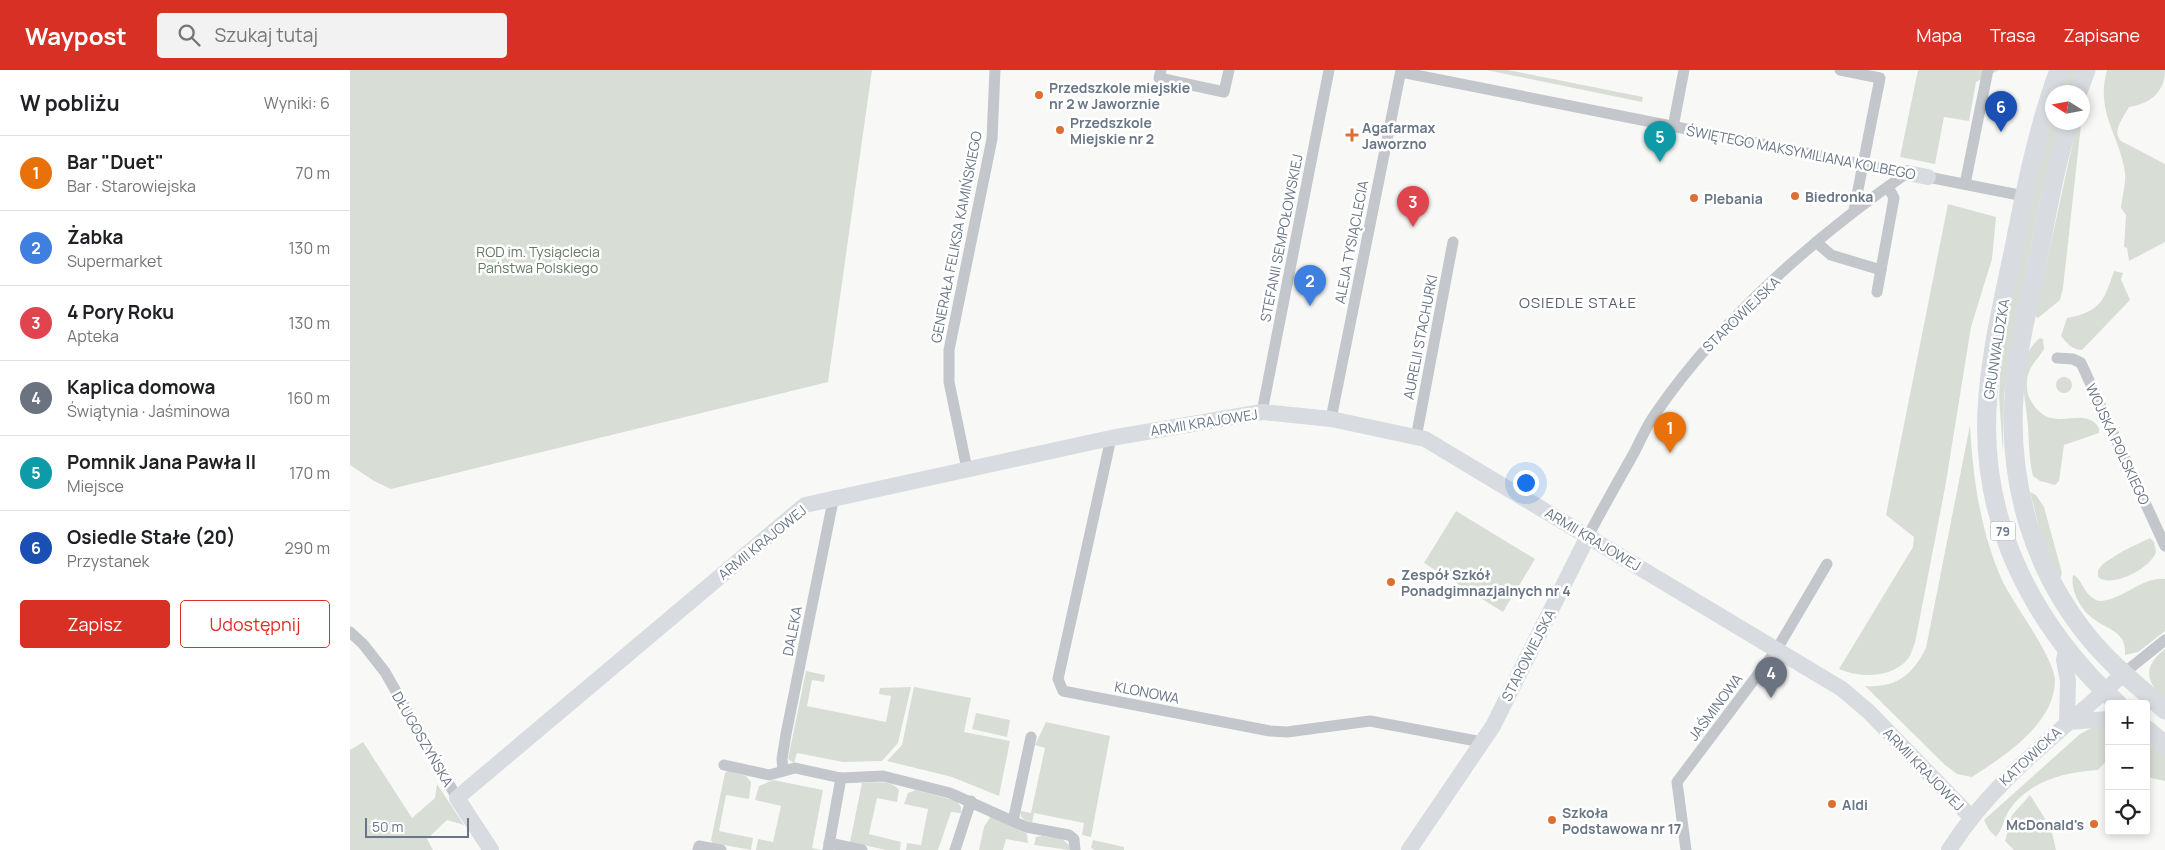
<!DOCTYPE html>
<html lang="pl">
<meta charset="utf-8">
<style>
:root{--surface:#fff;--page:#f2f2f2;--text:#202124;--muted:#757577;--line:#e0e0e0;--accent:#d93025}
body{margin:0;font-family:Manrope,sans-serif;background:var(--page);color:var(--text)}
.controls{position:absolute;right:15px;bottom:15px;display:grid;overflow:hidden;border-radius:5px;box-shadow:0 2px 8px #0003}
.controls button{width:45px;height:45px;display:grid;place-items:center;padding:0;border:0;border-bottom:1px solid var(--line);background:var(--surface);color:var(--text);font:25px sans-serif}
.compass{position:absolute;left:1695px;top:15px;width:45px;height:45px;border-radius:50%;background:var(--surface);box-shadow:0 2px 8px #0003;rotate:281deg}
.scale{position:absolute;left:15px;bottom:12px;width:104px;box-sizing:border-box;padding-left:5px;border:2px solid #697686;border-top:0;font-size:14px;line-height:18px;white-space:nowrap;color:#697686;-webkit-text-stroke:4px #fff;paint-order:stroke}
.you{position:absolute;left:1175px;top:412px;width:18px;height:18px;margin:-12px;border:4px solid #fff;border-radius:50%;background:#1a73e8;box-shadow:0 0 0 8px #1a73e833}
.badge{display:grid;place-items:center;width:32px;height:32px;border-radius:50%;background:var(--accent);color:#fff;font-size:16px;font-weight:700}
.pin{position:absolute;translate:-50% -41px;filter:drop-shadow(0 1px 2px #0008)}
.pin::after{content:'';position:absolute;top:26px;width:18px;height:15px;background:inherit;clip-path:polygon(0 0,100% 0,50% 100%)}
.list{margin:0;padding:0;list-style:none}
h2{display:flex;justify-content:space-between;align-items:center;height:65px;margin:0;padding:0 20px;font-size:21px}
h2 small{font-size:16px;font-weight:400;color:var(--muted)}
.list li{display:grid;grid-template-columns:32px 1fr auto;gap:15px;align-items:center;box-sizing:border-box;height:75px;padding:0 20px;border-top:1px solid var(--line)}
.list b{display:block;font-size:19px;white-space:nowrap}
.list p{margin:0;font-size:16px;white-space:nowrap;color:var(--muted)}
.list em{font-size:16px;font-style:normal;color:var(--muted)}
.actions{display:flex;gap:10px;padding:15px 20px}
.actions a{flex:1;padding:11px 0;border:1px solid var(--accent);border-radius:5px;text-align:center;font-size:18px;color:var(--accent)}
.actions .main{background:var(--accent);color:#fff}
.icon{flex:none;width:28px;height:28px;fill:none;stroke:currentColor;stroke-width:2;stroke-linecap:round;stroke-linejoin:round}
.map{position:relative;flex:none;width:1815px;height:780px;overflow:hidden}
header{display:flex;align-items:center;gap:30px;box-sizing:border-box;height:70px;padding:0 25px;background:var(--accent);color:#fff}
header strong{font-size:24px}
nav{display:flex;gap:28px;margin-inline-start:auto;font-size:18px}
.search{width:350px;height:45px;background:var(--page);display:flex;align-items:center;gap:12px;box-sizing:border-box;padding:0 18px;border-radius:5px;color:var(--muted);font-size:19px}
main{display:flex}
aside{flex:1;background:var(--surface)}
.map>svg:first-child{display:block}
</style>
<header>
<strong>Waypost</strong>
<div class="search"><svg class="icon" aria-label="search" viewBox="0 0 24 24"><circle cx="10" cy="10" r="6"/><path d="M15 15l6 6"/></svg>Szukaj tutaj</div>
<nav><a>Mapa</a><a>Trasa</a><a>Zapisane</a></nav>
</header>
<main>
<aside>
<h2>W pobliżu<small>Wyniki: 6</small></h2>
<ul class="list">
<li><span class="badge" style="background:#e8710a">1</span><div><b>Bar &quot;Duet&quot;</b><p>Bar · Starowiejska</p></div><em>70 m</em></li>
<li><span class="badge" style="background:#3f7fe0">2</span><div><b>Żabka</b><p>Supermarket</p></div><em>130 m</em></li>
<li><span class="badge" style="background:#e0444e">3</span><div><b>4 Pory Roku</b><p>Apteka</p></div><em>130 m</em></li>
<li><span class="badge" style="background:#6b7280">4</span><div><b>Kaplica domowa</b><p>Świątynia · Jaśminowa</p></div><em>160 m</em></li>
<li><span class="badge" style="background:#0f9aa8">5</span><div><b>Pomnik Jana Pawła II</b><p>Miejsce</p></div><em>170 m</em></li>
<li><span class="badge" style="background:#1a4fb4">6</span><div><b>Osiedle Stałe (20)</b><p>Przystanek</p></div><em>290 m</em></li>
</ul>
<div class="actions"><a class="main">Zapisz</a><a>Udostępnij</a></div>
</aside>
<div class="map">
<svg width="1815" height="780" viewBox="0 0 1815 780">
<rect width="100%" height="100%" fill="#f8f9f6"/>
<g fill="#d8ded6">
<path d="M0,0H522L478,312L41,419L24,411L0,395Z"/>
<path d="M1136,0H1158L1293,27L1292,32Z"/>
<path d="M1568,0H1649L1626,12L1619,51L1594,47L1585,94L1550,87Z"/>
<path d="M1718,0H1727L1719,22H1710Z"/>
<path d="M1757,0H1815C1815,22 1800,34 1779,37C1774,47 1761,61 1771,71L1815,94V172L1779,191L1777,178L1774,177L1776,145L1771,138C1772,127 1776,114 1775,103C1770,65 1745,43 1757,0Z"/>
<path d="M1702,44V52L1709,53L1690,130L1659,288L1654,326L1653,383L1649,327L1651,287L1681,129Z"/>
<path d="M1727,53L1731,55L1713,218L1710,230L1688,248L1685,246Z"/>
<path d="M1598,134L1646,147L1642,189L1621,257L1595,418L1565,573C1562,579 1561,587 1556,591C1540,608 1509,608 1489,599L1563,477L1564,467L1536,445Z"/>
<path d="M1764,201L1773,203L1771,209L1780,230L1732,280C1722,280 1717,273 1711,266L1717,248C1750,242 1754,231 1764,201Z"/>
<path d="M1690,268L1693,269L1694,279C1690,287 1682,293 1679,302C1676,309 1676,322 1680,329C1701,369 1732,332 1749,358V363L1714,375L1709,411L1705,415L1690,411L1683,406C1679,390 1679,373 1678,356C1676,327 1663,290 1690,268Z"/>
<circle cx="1714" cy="315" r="8"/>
<path d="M1620,355C1623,408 1630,460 1652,510C1664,535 1704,587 1705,610C1705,654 1654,686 1622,707L1607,704L1595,695L1515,616C1547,618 1562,605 1576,578Z"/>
<path d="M1680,422L1686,425L1694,437L1712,503L1710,509L1695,480Z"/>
<path d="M1106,441L1185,489L1153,542L1074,493Z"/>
<path d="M1800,468L1804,472L1806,482C1801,498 1762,519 1748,507V500L1754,493L1773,481Z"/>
<path d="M1723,505C1732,507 1733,526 1749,531C1772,531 1792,506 1815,509V561L1788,582L1775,585C1777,560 1756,560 1741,547C1730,538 1720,519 1723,505Z"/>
<path d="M1815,579V627L1814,629C1795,611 1793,596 1815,579Z"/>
<path d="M456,601L475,605L474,612L462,610L457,636L536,652L541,626L529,624L530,618L561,617L548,673L532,691L493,692L447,683L444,693L438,689Z"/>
<path d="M564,617L621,628L614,662L660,671L649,726L602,707L537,691L552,675Z"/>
<path d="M626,643L660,650L657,667L622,659Z"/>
<path d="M696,652L760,666L741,767L732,765L734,753L684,743L682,753C676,751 669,749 671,741L681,743L695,678L685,675Z"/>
<path d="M1759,654V688L1748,700C1715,702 1680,711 1660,739C1654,747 1653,759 1646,767L1639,760L1634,750L1730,664L1745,656Z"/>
<path d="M1796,669L1815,684V711L1796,707Z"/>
<path d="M13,672L62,748L85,728L87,714L114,755L97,750L77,769L83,780H0V680Z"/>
<path d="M378,701L396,706L401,712L399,729L376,725L369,761L403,768L401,780L363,773L361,770L375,703Z"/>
<path d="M423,710L473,720L462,778L471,780H406L408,769L423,772L431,736L405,730L409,716Z"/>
<path d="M512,713C524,713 541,709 549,720L547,732L527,728L519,764L551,772L550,780H536L500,772Z"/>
<path d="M566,720L607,731L611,737V743L601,742L588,780H556L557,773L571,775L578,739L554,734L558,723Z"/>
<path d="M1680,725L1701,758L1706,780H1664L1655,771L1662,745Z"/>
<path d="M641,746L677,764L678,773L656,769L653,780H629L634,757Z"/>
<path d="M692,766L712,769L719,775V780L684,775L686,767Z"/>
<path d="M743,770L774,777V780H745L741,778Z"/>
</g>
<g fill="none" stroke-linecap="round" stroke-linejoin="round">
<g stroke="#c3c6ca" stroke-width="11">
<path d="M811,0L809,8L874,22L879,0"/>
<path d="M1490,0L1530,8L1504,140"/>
<path d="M1051,2L1557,103"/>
<path d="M1323,57L1334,0"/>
<path d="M1578,107L1674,126"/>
<path d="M1615,114L1638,0"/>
<path d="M1466,172L1481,185L1531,200"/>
<path d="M1527,222L1544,128L1538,117"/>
<path d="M1707,288L1723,289L1731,293L1815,476"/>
<path d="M912,342L979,0"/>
<path d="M981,349L1051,0"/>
<path d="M761,368L708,609L713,621L920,661L937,662L1020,651L1132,672"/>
<path d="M1066,368L1103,172"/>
<path d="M617,399L599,312V280L642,69L645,0"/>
<path d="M1238,466C1253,438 1268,411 1284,383C1291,369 1298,353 1308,340C1371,249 1466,166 1557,103"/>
<path d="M0,562L13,574L35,602L107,728"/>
<path d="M1774,603L1815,570"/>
<path d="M374,695L419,705L445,698L491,708L478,780"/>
<path d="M433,701L432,689L436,664L484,426"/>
<path d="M491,708L533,706L600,723L676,757L719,765L724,769L725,780"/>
<path d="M663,751L681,667"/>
<path d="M479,773L512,780"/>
<path d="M348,780L349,776L371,780"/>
<path d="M605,780L621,731"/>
<path d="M1336,780L1327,712L1427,579L1477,494"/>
</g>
<g stroke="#d8dbdf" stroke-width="16">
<path d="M1557,103L1578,107"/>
<path d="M1716,580L1714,590L1718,611L1717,652"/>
<path d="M1717,652L1759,649"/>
<path d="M141,780L107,728L455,435L761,368L912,342L981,349L1075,369L1492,619L1519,642L1621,747"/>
<path d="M1059,780L1143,656L1238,466"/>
<path d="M1599,780C1644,708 1713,661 1774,603"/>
</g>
<g stroke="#d8dbdf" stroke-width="19">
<path d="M1709,0C1687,59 1675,122 1663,183C1653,230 1642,277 1638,325C1627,446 1680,553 1768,634"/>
<path d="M1728,22L1736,0"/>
<path d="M1719,52C1703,103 1695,156 1684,208C1676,247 1666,287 1664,327C1658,415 1684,502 1741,570C1762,596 1790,617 1815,640"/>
<path d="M1796,659L1815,675"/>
</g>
</g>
<g fill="#dd6f32" stroke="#fff" stroke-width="2">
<circle cx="689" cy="25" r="5"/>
<circle cx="710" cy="60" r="5"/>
<path d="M999.5 57.5h5v5h5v5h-5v5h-5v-5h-5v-5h5z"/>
<circle cx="1445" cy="126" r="5"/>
<circle cx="1344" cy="128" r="5"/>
<circle cx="1041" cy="512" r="5"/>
<circle cx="1482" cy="734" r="5"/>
<circle cx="1202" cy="750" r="5"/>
<circle cx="1744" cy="754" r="5"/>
</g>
<g text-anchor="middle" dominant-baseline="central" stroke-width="5" stroke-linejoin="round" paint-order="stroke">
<rect fill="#fff" stroke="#969faa" stroke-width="1" x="1640.5" y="451.5" width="25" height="19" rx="4"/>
<g font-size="12" font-weight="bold" fill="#697686">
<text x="1653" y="461">79</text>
</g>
<g font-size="14" font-weight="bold" fill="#697686" stroke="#fff" text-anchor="start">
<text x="699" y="17">Przedszkole miejskie<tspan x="699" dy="16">nr 2 w Jaworznie</tspan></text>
<text x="720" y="52">Przedszkole<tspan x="720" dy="16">Miejskie nr 2</tspan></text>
<text x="1012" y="57">Agafarmax<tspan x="1012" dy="16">Jaworzno</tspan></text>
<text x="1455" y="126">Biedronka</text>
<text x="1354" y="128">Plebania</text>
<text x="1051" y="504">Zespół Szkół<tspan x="1051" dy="16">Ponadgimnazjalnych nr 4</tspan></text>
<text x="1492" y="734">Aldi</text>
<text x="1212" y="742">Szkoła<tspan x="1212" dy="16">Podstawowa nr 17</tspan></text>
<text x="1734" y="754" text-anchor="end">McDonald's</text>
</g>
<g font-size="14" fill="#697686" stroke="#fff">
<text transform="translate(1451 82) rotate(11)">ŚWIĘTEGO MAKSYMILIANA KOLBEGO</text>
<text transform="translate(606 167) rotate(-79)">GENERAŁA FELIKSA KAMIŃSKIEGO</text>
<text transform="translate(931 168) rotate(-79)">STEFANII SEMPOŁOWSKIEJ</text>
<text transform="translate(1001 172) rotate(-79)">ALEJA TYSIĄCLECIA</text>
<text transform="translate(1391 244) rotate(-44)">STAROWIEJSKA</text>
<text transform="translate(1070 267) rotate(-79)">AURELII STACHURKI</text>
<text transform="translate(1646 279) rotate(-81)">GRUNWALDZKA</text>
<text transform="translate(854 352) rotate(-9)">ARMII KRAJOWEJ</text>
<text transform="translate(1768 374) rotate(65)">WOJSKA POLSKIEGO</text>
<text transform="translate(1243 469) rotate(31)">ARMII KRAJOWEJ</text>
<text transform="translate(412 472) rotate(-39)">ARMII KRAJOWEJ</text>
<text transform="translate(442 561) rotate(-79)">DALEKA</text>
<text transform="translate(1178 585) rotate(-63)">STAROWIEJSKA</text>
<text transform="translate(797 622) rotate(11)">KLONOWA</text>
<text transform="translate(1365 637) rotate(-53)">JAŚMINOWA</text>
<text transform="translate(73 669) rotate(60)">DŁUGOSZYŃSKA</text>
<text transform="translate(1680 686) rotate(-43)">KATOWICKA</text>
<text transform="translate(1574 699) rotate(46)">ARMII KRAJOWEJ</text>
</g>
<g font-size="14" fill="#657964" stroke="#fff">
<text x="188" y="181">ROD im. Tysiąclecia<tspan x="188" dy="16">Państwa Polskiego</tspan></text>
</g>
<g font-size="15" letter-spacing="1" fill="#57606c" stroke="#fff">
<text x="1228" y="232">OSIEDLE STAŁE</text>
</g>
</g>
</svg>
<div class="controls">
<button>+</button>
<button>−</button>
<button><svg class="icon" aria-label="locate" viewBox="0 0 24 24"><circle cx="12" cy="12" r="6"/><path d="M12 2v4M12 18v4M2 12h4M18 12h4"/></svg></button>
</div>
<svg class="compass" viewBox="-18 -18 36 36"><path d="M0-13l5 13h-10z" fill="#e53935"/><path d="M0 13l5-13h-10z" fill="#757577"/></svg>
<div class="scale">50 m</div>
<div class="you"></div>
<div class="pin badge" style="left:1320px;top:383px;background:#e8710a">1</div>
<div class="pin badge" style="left:960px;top:236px;background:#3f7fe0">2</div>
<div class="pin badge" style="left:1063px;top:157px;background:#e0444e">3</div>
<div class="pin badge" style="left:1421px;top:628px;background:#6b7280">4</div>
<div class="pin badge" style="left:1310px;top:92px;background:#0f9aa8">5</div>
<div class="pin badge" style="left:1651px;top:62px;background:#1a4fb4">6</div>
</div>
</main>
